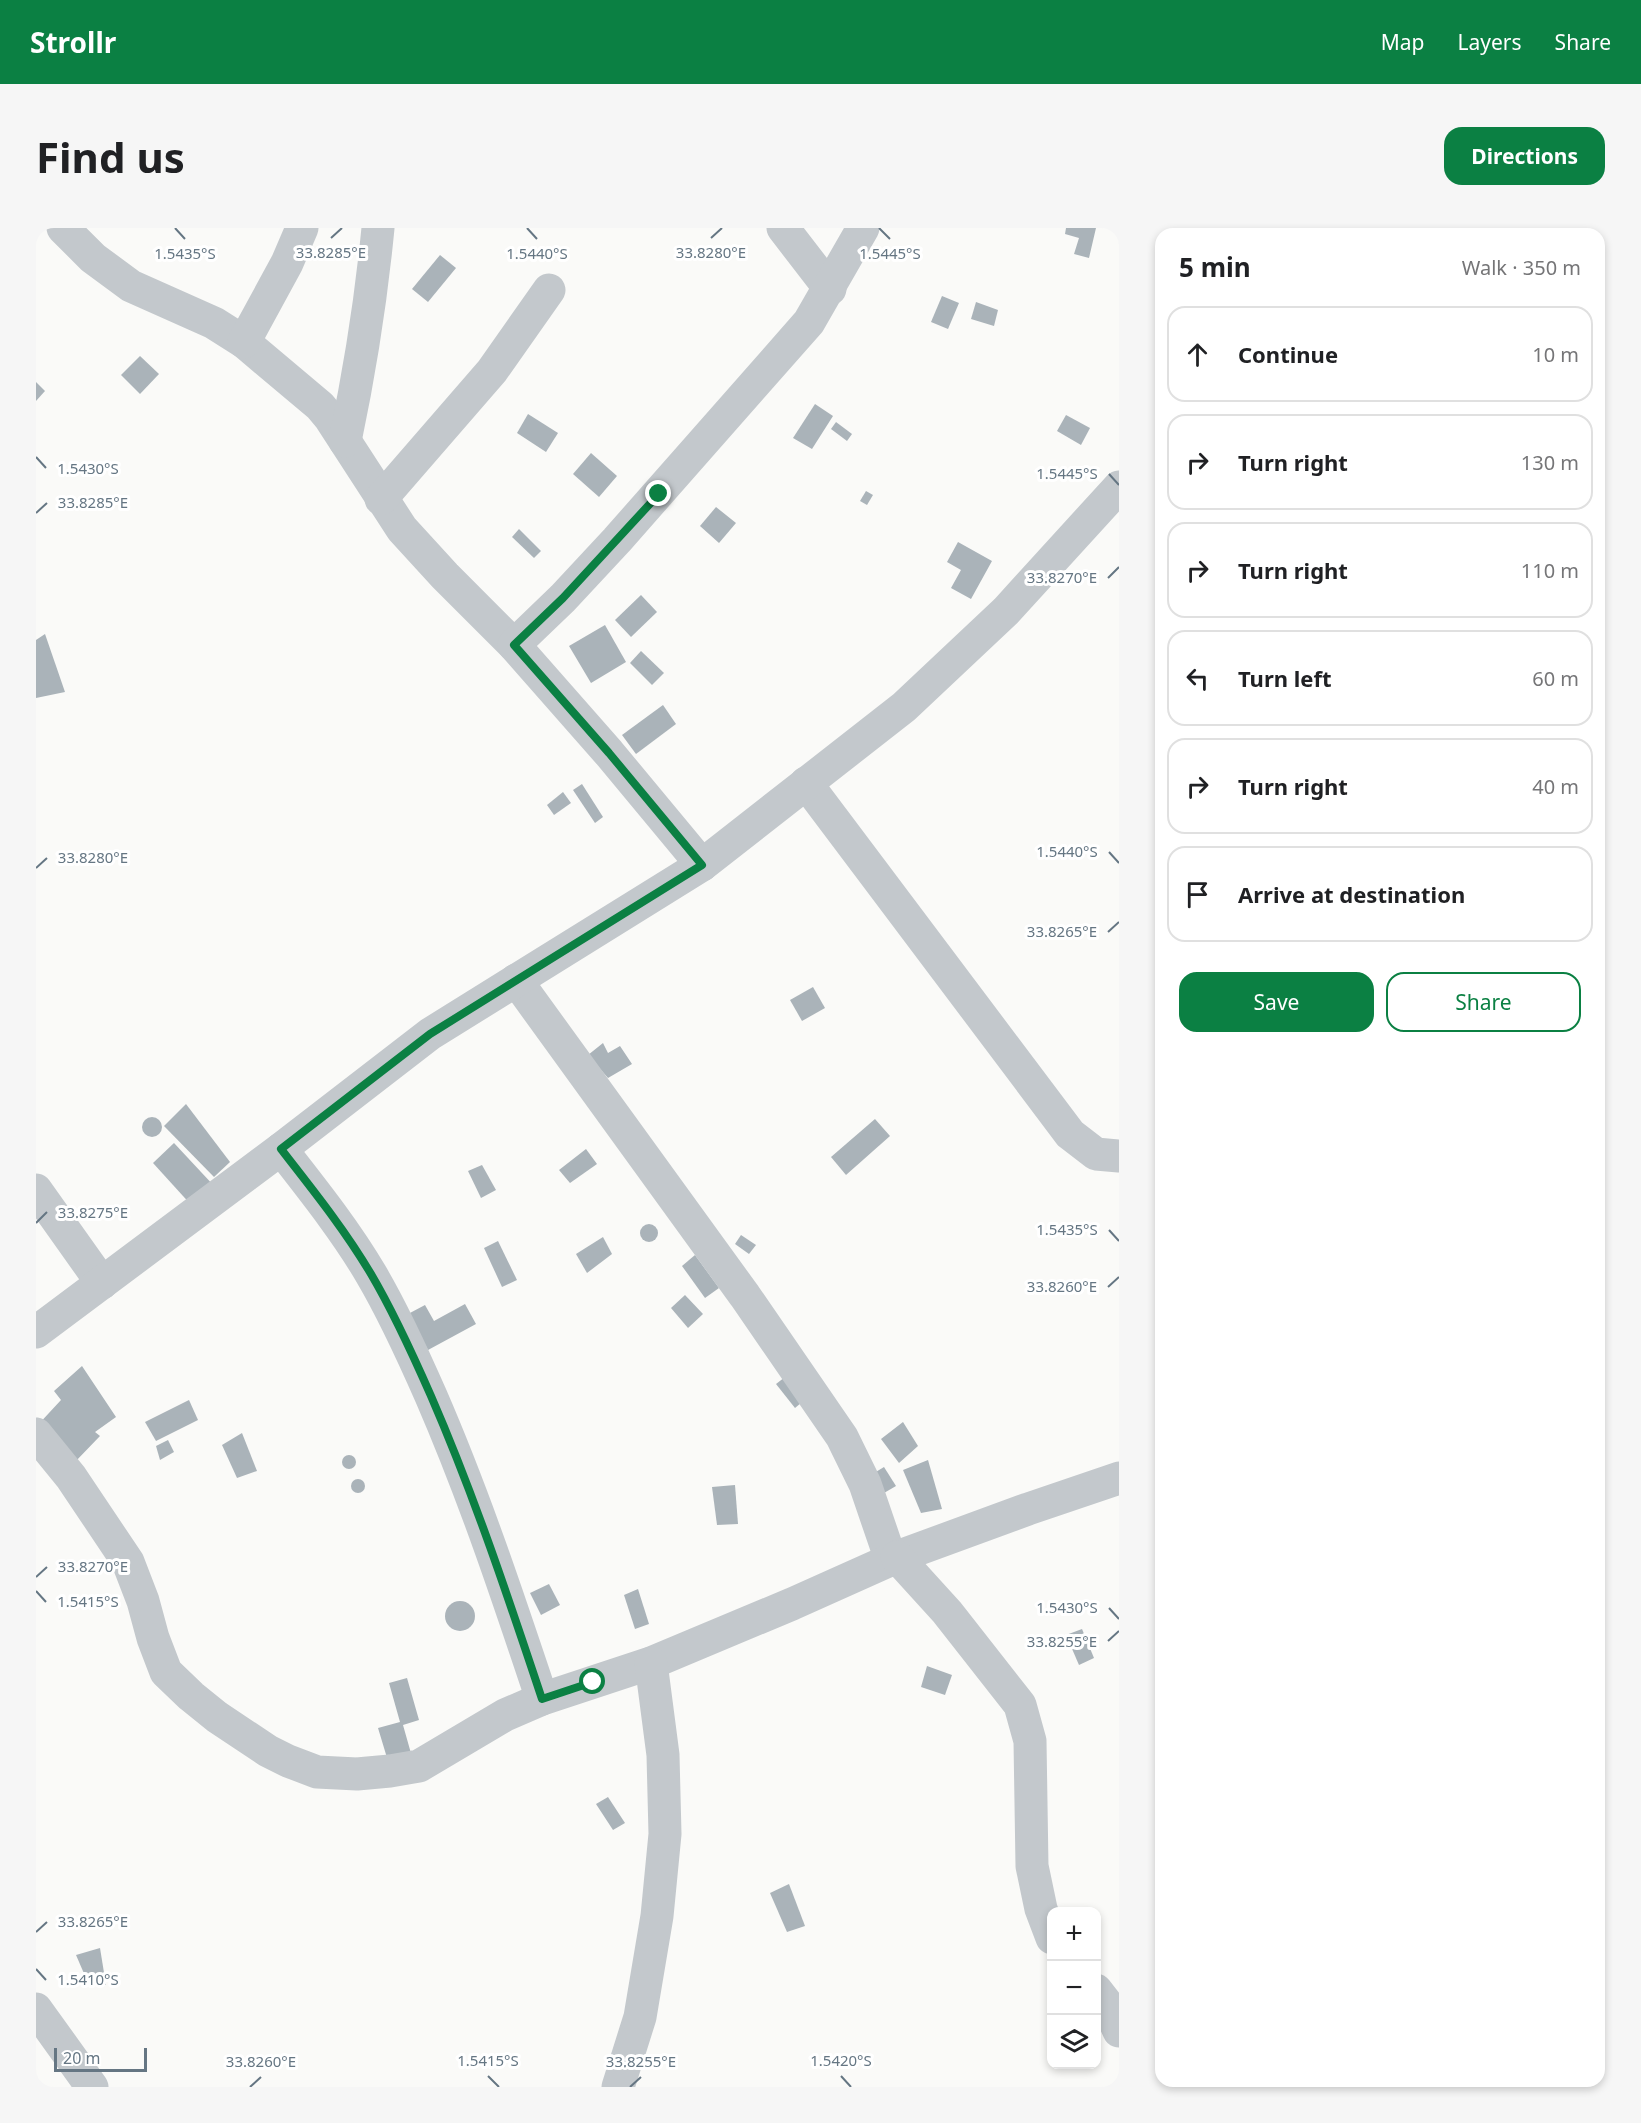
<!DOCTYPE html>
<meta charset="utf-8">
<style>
:root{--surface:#fff;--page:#f6f6f6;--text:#202124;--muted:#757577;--line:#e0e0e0;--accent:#0b8043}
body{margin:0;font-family:"Noto Sans",sans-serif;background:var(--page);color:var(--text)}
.controls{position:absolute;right:18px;bottom:18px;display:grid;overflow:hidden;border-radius:12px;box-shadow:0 3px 9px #0003}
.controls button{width:54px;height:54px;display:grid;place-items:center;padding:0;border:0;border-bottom:2px solid var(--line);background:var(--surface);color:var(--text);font:30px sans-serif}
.scale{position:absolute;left:18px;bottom:15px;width:93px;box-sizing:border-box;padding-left:6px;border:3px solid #657683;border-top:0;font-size:16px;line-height:21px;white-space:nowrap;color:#657683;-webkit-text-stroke:4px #fff;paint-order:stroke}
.stop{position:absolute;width:18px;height:18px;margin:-14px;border:4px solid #0b8043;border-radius:50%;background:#fff}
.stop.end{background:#0b8043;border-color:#fff;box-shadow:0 2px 6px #0008}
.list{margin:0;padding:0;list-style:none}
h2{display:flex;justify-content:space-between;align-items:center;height:78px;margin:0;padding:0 24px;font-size:26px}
h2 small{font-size:20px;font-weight:400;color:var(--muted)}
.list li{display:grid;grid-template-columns:39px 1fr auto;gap:18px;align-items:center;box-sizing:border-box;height:96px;margin:0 12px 12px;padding:0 12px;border:2px solid var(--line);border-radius:18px}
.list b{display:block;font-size:22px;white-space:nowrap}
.list em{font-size:20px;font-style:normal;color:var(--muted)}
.actions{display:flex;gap:12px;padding:18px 24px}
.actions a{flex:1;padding:14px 0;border:2px solid var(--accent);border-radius:18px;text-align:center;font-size:21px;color:var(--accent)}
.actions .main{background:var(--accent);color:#fff}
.icon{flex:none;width:33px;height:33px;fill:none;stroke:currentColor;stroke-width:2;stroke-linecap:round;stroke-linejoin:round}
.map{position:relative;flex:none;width:1083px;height:1859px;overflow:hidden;border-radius:18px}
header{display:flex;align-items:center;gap:36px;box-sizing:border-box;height:84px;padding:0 30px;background:var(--accent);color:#fff}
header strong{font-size:28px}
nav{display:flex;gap:33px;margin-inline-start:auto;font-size:21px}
.intro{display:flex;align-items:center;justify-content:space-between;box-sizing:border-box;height:144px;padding:0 36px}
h1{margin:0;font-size:42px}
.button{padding:15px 27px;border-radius:18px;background:var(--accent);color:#fff;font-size:21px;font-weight:700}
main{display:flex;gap:36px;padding:0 36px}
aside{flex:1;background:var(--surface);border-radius:18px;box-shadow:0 3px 9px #0003}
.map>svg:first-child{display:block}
</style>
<header>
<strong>Strollr</strong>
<nav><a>Map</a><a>Layers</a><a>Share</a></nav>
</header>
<div class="intro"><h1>Find us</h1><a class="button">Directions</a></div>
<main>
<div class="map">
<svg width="1083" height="1859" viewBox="0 0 1083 1859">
<rect width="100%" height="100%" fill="#fafaf8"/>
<g fill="#aab3b9">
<path d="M1030,0H1060L1053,30L1038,26L1043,10L1029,6Z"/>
<path d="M404,27L420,40L392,74L376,61Z"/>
<path d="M906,68L923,75L912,101L895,94Z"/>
<path d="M940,74L962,82L958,98L935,91Z"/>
<path d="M104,128L123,146L104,166L85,147Z"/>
<path d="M0,154L9,163L0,173Z"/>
<path d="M779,176L797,188L776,221L757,210Z"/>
<path d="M492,186L522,205L510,224L481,205Z"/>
<path d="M1030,187L1054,200L1045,217L1021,203Z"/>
<path d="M800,194L816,206L811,213L795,201Z"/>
<path d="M555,225L581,248L563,269L537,246Z"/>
<path d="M830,263L837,267L831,277L824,273Z"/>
<path d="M680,279L700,295L683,315L664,298Z"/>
<path d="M483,301L505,323L498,330L476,309Z"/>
<path d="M922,314L956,333L935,371L915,360L925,342L911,334Z"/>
<path d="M605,367L621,384L595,409L579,392Z"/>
<path d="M569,397L590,434L555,455L533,418Z"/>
<path d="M9,406L29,464L0,470V412Z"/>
<path d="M605,423L628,445L616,457L594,435Z"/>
<path d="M627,477L640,496L600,526L586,507Z"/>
<path d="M546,556L567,589L559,595L537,562Z"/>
<path d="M527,564L535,575L518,587L511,577Z"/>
<path d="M777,759L789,780L766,793L754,772Z"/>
<path d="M567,815L572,825L584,818L596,836L572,850L552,827Z"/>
<path d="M150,876L194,934L178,949L128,898Z"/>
<circle cx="116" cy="899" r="10"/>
<path d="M839,891L854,908L810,947L795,929Z"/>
<path d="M138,915L179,959L157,979L117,935Z"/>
<path d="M550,921L561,936L534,955L523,942Z"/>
<path d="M446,937L460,962L445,970L432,943Z"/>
<circle cx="613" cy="1005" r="9"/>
<path d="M705,1007L720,1017L713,1026L699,1016Z"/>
<path d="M567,1009L576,1026L551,1045L540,1026Z"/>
<path d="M462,1013L481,1052L466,1059L448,1020Z"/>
<path d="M659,1027L683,1060L669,1070L646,1038Z"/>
<path d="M649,1067L667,1086L652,1100L635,1080Z"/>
<path d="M429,1076L440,1096L392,1122L372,1086L389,1077L398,1093Z"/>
<path d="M46,1138L80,1189L59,1204L64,1208L38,1235L0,1199L25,1172L18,1163Z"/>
<path d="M753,1146L772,1169L759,1180L740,1156Z"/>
<path d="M153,1172L162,1192L120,1213L109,1194Z"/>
<path d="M867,1194L882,1218L863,1235L845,1211Z"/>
<path d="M206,1205L221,1243L201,1250L186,1217Z"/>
<path d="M132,1212L138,1224L124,1232L120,1218Z"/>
<circle cx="313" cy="1234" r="7"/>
<path d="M892,1232L906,1281L885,1285L867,1242Z"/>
<path d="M848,1239L860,1258L836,1272L825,1253Z"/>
<circle cx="322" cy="1258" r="7"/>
<path d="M699,1257L702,1296L681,1297L676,1259Z"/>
<path d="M513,1356L524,1377L505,1387L494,1365Z"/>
<path d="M602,1361L613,1396L599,1401L588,1367Z"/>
<circle cx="424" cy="1388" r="15"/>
<path d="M1046,1401L1058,1430L1043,1437L1030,1407Z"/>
<path d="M891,1438L916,1447L909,1467L885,1459Z"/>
<path d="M371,1450L383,1492L367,1497L378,1536L355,1543L342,1500L364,1494L353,1455Z"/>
<path d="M572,1569L589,1595L577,1602L560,1576Z"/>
<path d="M753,1656L769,1698L751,1704L734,1665Z"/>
<path d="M64,1720L70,1757H53L40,1727Z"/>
</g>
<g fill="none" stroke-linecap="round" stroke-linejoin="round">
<g stroke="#c3c8cc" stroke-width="33">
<path d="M27,0L57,30L95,58L178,95L208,114L284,178L294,190L366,301L409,348L478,417L573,525L666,637"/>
<path d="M747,0L794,61"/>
<path d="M208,114L251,35L266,0"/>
<path d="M309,213C324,142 335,72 342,0"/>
<path d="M345,271L456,143L513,62"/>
<path d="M478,417L527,370L581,312L773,94L827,0"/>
<path d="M770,555L1034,906L1060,926L1083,928"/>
<path d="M480,752L709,1068L806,1209L829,1256L855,1332"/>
<path d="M245,921C277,962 309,1002 335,1046C358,1085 377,1127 395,1168C438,1267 472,1369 506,1471"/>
<path d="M0,962L66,1055"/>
<path d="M0,1104L245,921L394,806L666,637L868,479L970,383L1083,259"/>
<path d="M0,1206L35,1249L92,1334L107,1373L117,1410L130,1444L155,1468L181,1489L232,1523L252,1533L281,1544L321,1546L354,1543L383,1538L469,1487L506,1471L615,1435L756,1376L861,1329L992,1281L1083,1250"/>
<path d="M861,1329L911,1384L984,1477L994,1513L996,1638L1005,1681L1016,1710"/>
<path d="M1060,1762L1070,1775L1083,1803"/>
<path d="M0,1781L56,1859"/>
<path d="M582,1859L604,1789L621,1688L629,1606L627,1527L615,1435"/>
</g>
</g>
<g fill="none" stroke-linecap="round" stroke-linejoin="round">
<path stroke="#0b8043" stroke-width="8" d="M557,1454L506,1471C472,1369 438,1267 395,1168C377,1127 358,1085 335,1046C309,1002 277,962 245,921L394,806L666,637L573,525L478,417L527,370L623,266"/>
</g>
<path fill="none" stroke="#657683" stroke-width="2" d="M139,0L149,11M491,0L501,11M843,0L854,11M295,10L306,0M675,10L686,0M0,229L10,240M1073,246L1083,257M0,285L11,275M1072,350L1083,339M1073,624L1083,635M0,640L11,630M1072,704L1083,694M0,995L11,984M1073,1002L1083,1013M1072,1059L1083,1049M0,1349L11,1339M0,1363L10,1374M1073,1380L1083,1391M1072,1413L1083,1403M0,1704L11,1694M0,1741L10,1752M452,1848L463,1859M805,1848L815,1859M214,1859L225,1849M594,1859L605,1849"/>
<g font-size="15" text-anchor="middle" fill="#657683" stroke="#fff" stroke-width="6" stroke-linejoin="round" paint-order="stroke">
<text x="295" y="30">33.8285°E</text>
<text x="675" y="30">33.8280°E</text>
<text x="149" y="31">1.5435°S</text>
<text x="854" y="31">1.5445°S</text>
<text x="501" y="31">1.5440°S</text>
<text x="52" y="246">1.5430°S</text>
<text x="1031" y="251">1.5445°S</text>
<text x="57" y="280">33.8285°E</text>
<text x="1026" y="355">33.8270°E</text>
<text x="1031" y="629">1.5440°S</text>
<text x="57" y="635">33.8280°E</text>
<text x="1026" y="709">33.8265°E</text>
<text x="57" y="990">33.8275°E</text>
<text x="1031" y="1007">1.5435°S</text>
<text x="1026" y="1064">33.8260°E</text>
<text x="57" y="1344">33.8270°E</text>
<text x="52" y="1379">1.5415°S</text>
<text x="1031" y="1385">1.5430°S</text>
<text x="1026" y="1419">33.8255°E</text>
<text x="57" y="1699">33.8265°E</text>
<text x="52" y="1757">1.5410°S</text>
<text x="452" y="1838">1.5415°S</text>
<text x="805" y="1838">1.5420°S</text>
<text x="225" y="1839">33.8260°E</text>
<text x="605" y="1839">33.8255°E</text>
</g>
</svg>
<div class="controls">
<button>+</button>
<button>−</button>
<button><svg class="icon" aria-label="layers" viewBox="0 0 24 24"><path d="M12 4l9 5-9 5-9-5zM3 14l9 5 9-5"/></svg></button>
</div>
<div class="scale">20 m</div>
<div class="stop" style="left:557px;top:1454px"></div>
<div class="stop end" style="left:623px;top:266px"></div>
</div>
<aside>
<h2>5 min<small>Walk · 350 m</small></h2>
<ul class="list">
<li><svg class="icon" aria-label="ahead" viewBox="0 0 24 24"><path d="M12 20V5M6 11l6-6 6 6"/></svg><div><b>Continue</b></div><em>10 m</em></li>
<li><svg class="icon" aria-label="right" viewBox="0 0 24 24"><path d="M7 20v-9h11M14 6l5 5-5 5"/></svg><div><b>Turn right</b></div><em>130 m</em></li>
<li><svg class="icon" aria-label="right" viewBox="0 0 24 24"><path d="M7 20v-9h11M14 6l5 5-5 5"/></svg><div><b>Turn right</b></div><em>110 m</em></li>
<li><svg class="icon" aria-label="left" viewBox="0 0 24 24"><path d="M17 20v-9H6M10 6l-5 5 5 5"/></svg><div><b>Turn left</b></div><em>60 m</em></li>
<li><svg class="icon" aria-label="right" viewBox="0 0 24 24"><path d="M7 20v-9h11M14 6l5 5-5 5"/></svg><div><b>Turn right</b></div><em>40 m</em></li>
<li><svg class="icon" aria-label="arrive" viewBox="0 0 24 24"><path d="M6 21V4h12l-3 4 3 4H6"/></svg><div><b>Arrive at destination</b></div></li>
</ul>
<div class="actions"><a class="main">Save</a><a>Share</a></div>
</aside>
</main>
